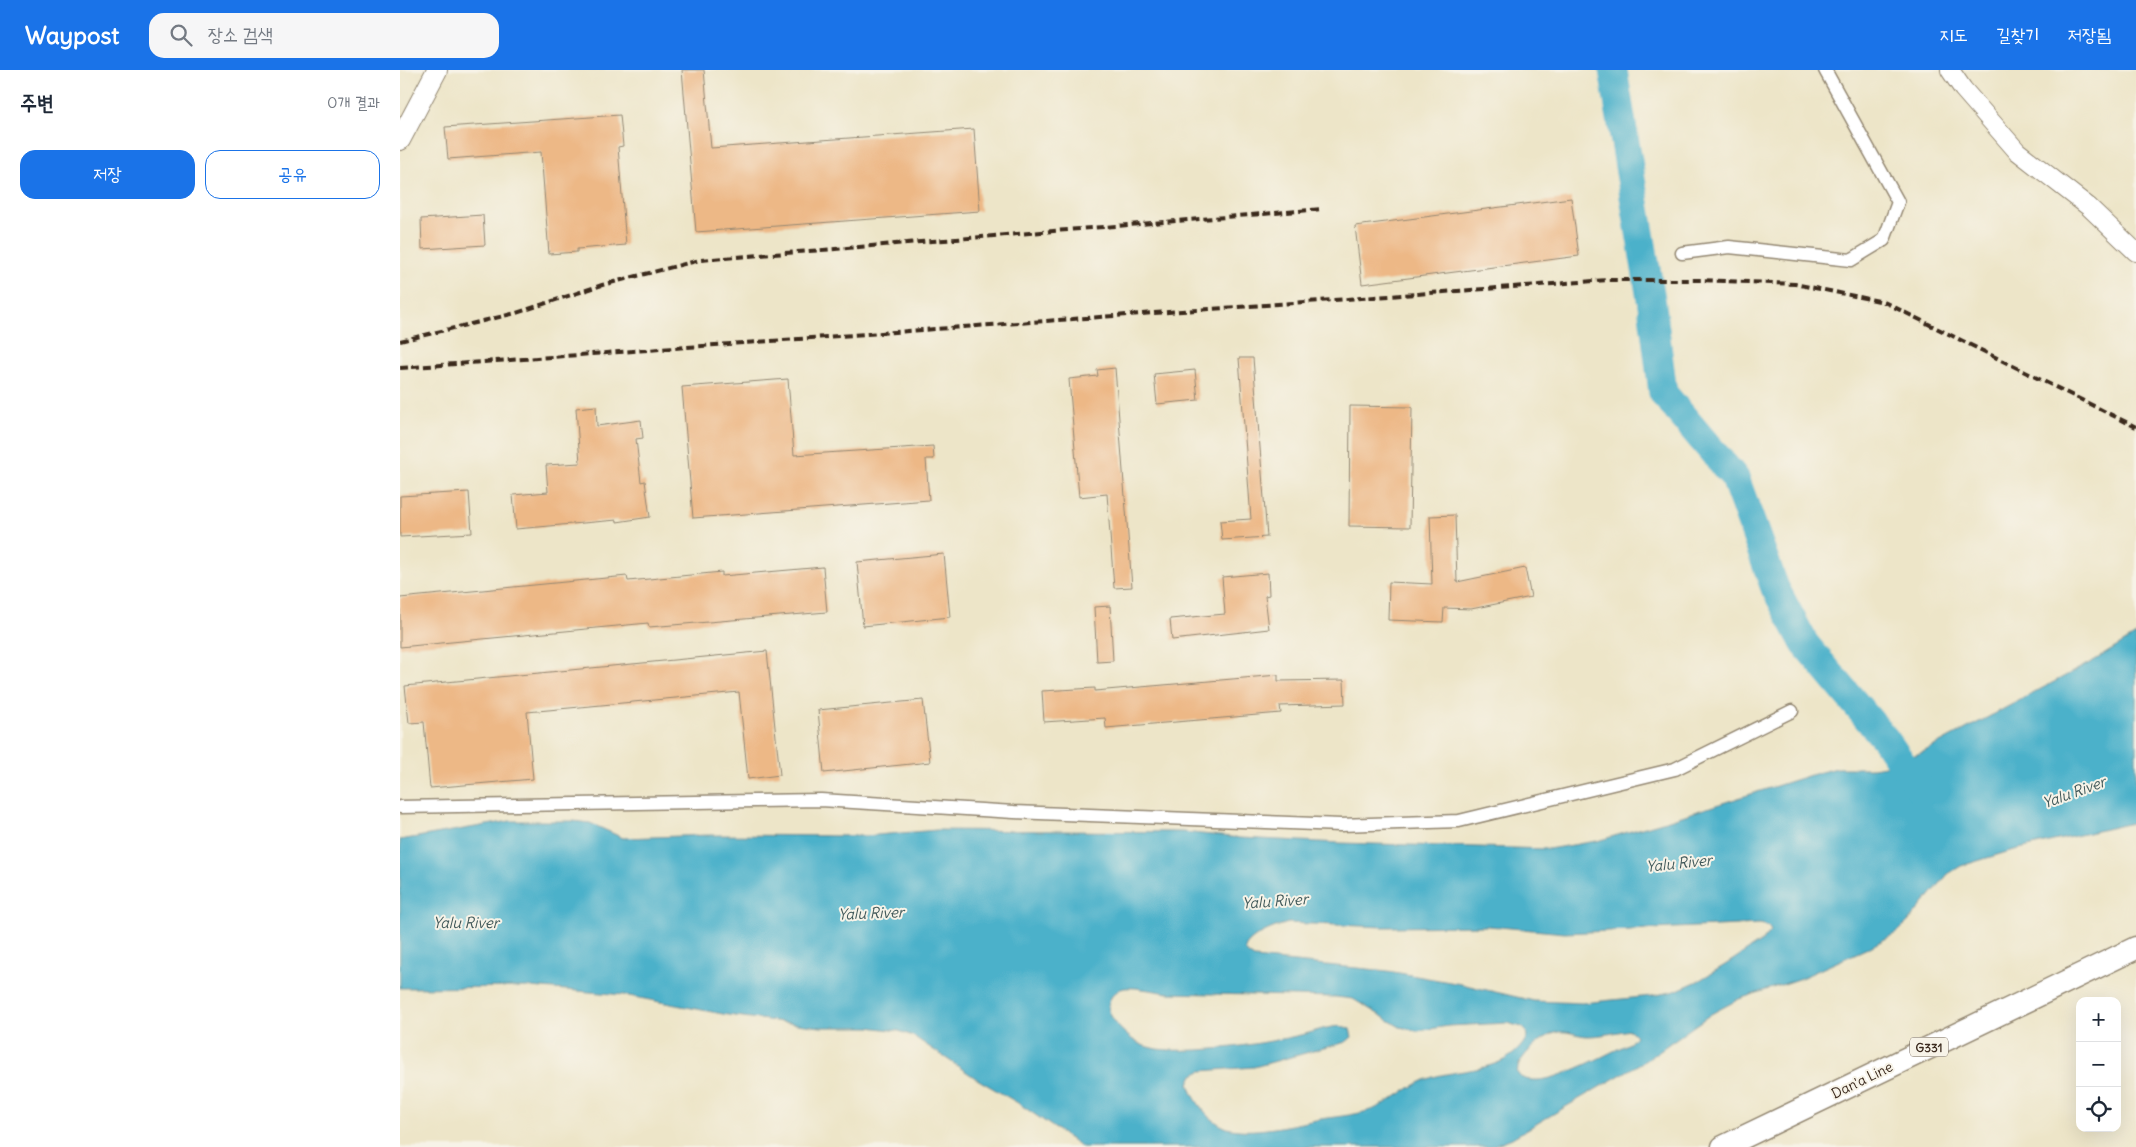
<!DOCTYPE html>
<html lang="ko">
<meta charset="utf-8">
<style>
:root{--surface:#fff;--page:#f6f6f7;--text:#1f2937;--muted:#747a83;--line:#e0e1e3;--accent:#1a73e8}
body{margin:0;font-family:Delius,"Poor Story",sans-serif;background:var(--page);color:var(--text)}
.controls{position:absolute;right:15px;bottom:15px;display:grid;overflow:hidden;border-radius:10px;box-shadow:0 5px 20px #0002}
.controls button{width:45px;height:45px;display:grid;place-items:center;padding:0;border:0;border-bottom:1px solid var(--line);background:var(--surface);color:var(--text);font:25px sans-serif}
.list{margin:0;padding:0;list-style:none}
h2{display:flex;justify-content:space-between;align-items:center;height:65px;margin:0;padding:0 20px;font-size:21px}
h2 small{font-size:16px;font-weight:400;color:var(--muted)}
.actions{display:flex;gap:10px;padding:15px 20px}
.actions a{flex:1;padding:11px 0;border:1px solid var(--accent);border-radius:15px;text-align:center;font-size:18px;color:var(--accent)}
.actions .main{background:var(--accent);color:#fff}
.icon{flex:none;width:28px;height:28px;fill:none;stroke:currentColor;stroke-width:2;stroke-linecap:round;stroke-linejoin:round}
.map{position:relative;flex:none;width:1736px;height:1077px;overflow:hidden}
header{display:flex;align-items:center;gap:30px;box-sizing:border-box;height:70px;padding:0 25px;background:var(--accent);color:#fff}
header strong{font-size:24px}
nav{display:flex;gap:28px;margin-inline-start:auto;font-size:18px}
.search{width:350px;height:45px;background:var(--page);display:flex;align-items:center;gap:12px;box-sizing:border-box;padding:0 18px;border-radius:15px;color:var(--muted);font-size:19px}
main{display:flex}
aside{flex:1;background:var(--surface)}
.map>svg:first-child{display:block}
</style>
<header>
<strong>Waypost</strong>
<div class="search"><svg class="icon" aria-label="search" viewBox="0 0 24 24"><circle cx="10" cy="10" r="6"/><path d="M15 15l6 6"/></svg>장소 검색</div>
<nav><a>지도</a><a>길찾기</a><a>저장됨</a></nav>
</header>
<main>
<aside>
<h2>주변<small>0개 결과</small></h2>
<ul class="list">
</ul>
<div class="actions"><a class="main">저장</a><a>공유</a></div>
</aside>
<div class="map">
<svg width="1736" height="1077" viewBox="0 0 1736 1077">
<rect width="100%" height="100%" fill="#f7f3e8"/>
<filter id="ink" filterUnits="userSpaceOnUse"><feTurbulence type="fractalNoise" baseFrequency=".02" numOctaves="2"/><feDisplacementMap in="SourceGraphic" scale="10" xChannelSelector="R" yChannelSelector="G"/><feConvolveMatrix kernelMatrix="1 2 1 2 8 2 1 2 1" color-interpolation-filters="sRGB"/></filter>
<filter id="wash" filterUnits="userSpaceOnUse"><feTurbulence type="fractalNoise" baseFrequency=".0096" numOctaves="4" result="noise"/><feDisplacementMap in="SourceGraphic" scale="20" xChannelSelector="R" yChannelSelector="G"/><feGaussianBlur stdDeviation="1.12" result="paint"/><feColorMatrix in="noise" values="0 0 0 0 0 0 0 0 0 0 0 0 0 0 0 0 0 1.4 0 .05"/><feComposite in="paint" operator="in"/></filter>
<g filter="url(#wash)">
<rect width="100%" height="100%" fill="#ede5c8"/>
<path fill="#4bb1ca" stroke="#436e74" fill-rule="evenodd" d="M1736,565V752L1610,781L1561,796L1548,804L1508,852L1498,862L1470,877L1399,909L1339,929L1311,944L1246,990L1112,1068L1089,1077H682L618,1033L577,1009L513,966L499,961L469,957H421L328,945L224,925L131,917L0,918V770L110,751H173L190,753L223,768L310,765L465,766L537,760L783,762L840,768L940,773L1148,779L1197,771L1266,751L1417,703L1437,698H1472L1485,696L1523,682L1695,590ZM889,853L984,857L1089,856L1165,863L1360,854L1368,856L1371,861L1363,870L1325,895L1298,911L1275,921L1252,926L1182,933L1134,931L1061,914L988,901L854,888L848,884L845,879C847,867 878,855 889,853ZM736,918L769,923L936,927L953,929L1000,957L1018,961L1048,956L1107,953L1122,957L1126,961L1127,967C1109,1002 1066,998 1033,1007C1013,1013 996,1029 976,1038C959,1045 940,1046 921,1049C895,1054 857,1064 831,1059C812,1055 793,1031 789,1013L793,1005L801,1001L854,997L946,972L952,967L950,959C939,952 917,961 905,964C862,974 801,984 757,979C751,978 743,976 738,973C724,965 696,939 715,923C715,923 720,919 721,919C725,917 732,918 736,918ZM1230,960L1236,966L1230,973C1209,983 1159,1010 1138,1010C1092,1012 1135,969 1155,963C1166,959 1177,966 1188,966C1202,966 1216,962 1230,960Z"/>
<g fill="none" stroke-linecap="round" stroke-linejoin="round">
<path stroke="#4bb1ca" stroke-width="29" d="M1213,0L1252,235L1263,323L1335,408L1375,518L1405,574L1485,669L1522,722"/>
</g>
<g id="blocks">
<g fill="#edb886">
<path d="M282,0H304L311,78L574,59L580,141L296,162Z"/>
<path d="M220,45L223,76L218,77L226,175L177,179V182L149,184L141,82L48,89L45,57Z"/>
<path d="M1171,128L1179,186L962,214L955,156Z"/>
<path d="M83,145L85,175L22,179L21,149Z"/>
<path d="M839,288H853L867,467L822,470L820,451L851,449Z"/>
<path d="M715,298L732,517L714,518L707,424L679,427L669,309L698,306L697,300Z"/>
<path d="M795,300L798,330L757,334L754,304Z"/>
<path d="M388,309L394,385L533,376L534,389H526L529,430L293,448L282,317Z"/>
<path d="M196,336L197,356L241,350L243,368L236,369L241,412L245,411L250,447L217,452V450L116,459L113,425L148,422L146,395L180,393L176,338Z"/>
<path d="M950,336L1012,337L1010,457L949,456Z"/>
<path d="M69,422L72,463L0,467V426Z"/>
<path d="M1055,445L1057,512L1125,498L1131,527L1071,539L1044,538L1043,552L988,550L989,512L1032,514L1030,446Z"/>
<path d="M544,484L550,547L463,556L457,492Z"/>
<path d="M423,497L427,542L249,557L248,553L0,577V528L227,506L228,511L322,502V506Z"/>
<path d="M868,503L869,525L865,526L869,559L772,570L770,549L825,544L822,507Z"/>
<path d="M710,536L713,591L697,592L694,537Z"/>
<path d="M367,581L380,705L348,709L339,622L127,642L133,709L30,718L24,652L9,653L5,616Z"/>
<path d="M878,605V611L944,610L945,634L880,636L881,643L706,658L705,648L644,652L642,621L695,618V621Z"/>
<path d="M523,630L530,692L424,703L418,640Z"/>
</g>
</g>
</g>
<g filter="url(#ink)">
<use href="#blocks" fill-opacity="0" stroke="#948873" stroke-width="1"/>
<g fill="none" stroke-linecap="round" stroke-linejoin="round">
<defs>
<g id="street">
<path d="M1282,183L1329,177L1451,190L1484,170L1498,132L1425,0"/>
<path d="M0,737L421,730L614,742L940,755L1059,751L1275,699L1392,641"/>
</g>
<path id="secondary" d="M1550,0L1563,19L1617,81L1689,137L1736,182"/>
<path id="primary" d="M0,70L37,0"/>
<path id="highway" d="M1323,1077L1736,878"/>
</defs>
<use href="#street" stroke="#948873" stroke-width="15"/>
<use href="#secondary" stroke="#948873" stroke-width="20"/>
<use href="#primary" stroke="#948873" stroke-width="22"/>
<use href="#highway" stroke="#948873" stroke-width="25"/>
<use href="#street" stroke="#fff" stroke-width="12"/>
<use href="#secondary" stroke="#fff" stroke-width="18"/>
<use href="#primary" stroke="#fff" stroke-width="20"/>
<use href="#highway" stroke="#fff" stroke-width="22"/>
<g stroke="#3b2a1e" stroke-width="4" stroke-dasharray="8 4" stroke-linecap="butt">
<path d="M0,271L116,243L202,215L300,190L923,139"/>
<path d="M0,298L1208,210H1301L1395,214L1484,232L1736,357"/>
</g>
</g>
</g>
<g text-anchor="middle" dominant-baseline="central" stroke-width="4" stroke-linejoin="round" paint-order="stroke">
<rect fill="#f7f3e8" stroke="#73665b" stroke-width="1" x="1510" y="967.5" width="38" height="19" rx="4"/>
<g font-size="12" font-weight="bold" fill="#3b2a1e">
<text x="1529" y="977">G331</text>
</g>
<g font-size="14" fill="#3b2a1e" stroke="#f7f3e8">
<text transform="translate(1462 1010) rotate(-26)">Dan'a Line</text>
</g>
<g font-size="15" font-style="italic" fill="#41595a" stroke="#f7f3e8">
<text transform="translate(1674 722) rotate(-20)">Yalu River</text>
<text transform="translate(1279 793) rotate(-6)">Yalu River</text>
<text transform="translate(875 831) rotate(-4)">Yalu River</text>
<text transform="translate(471 843) rotate(-2)">Yalu River</text>
<text x="66" y="852">Yalu River</text>
</g>
</g>
</svg>
<div class="controls">
<button>+</button>
<button>−</button>
<button><svg class="icon" aria-label="locate" viewBox="0 0 24 24"><circle cx="12" cy="12" r="6"/><path d="M12 2v4M12 18v4M2 12h4M18 12h4"/></svg></button>
</div>
</div>
</main>
